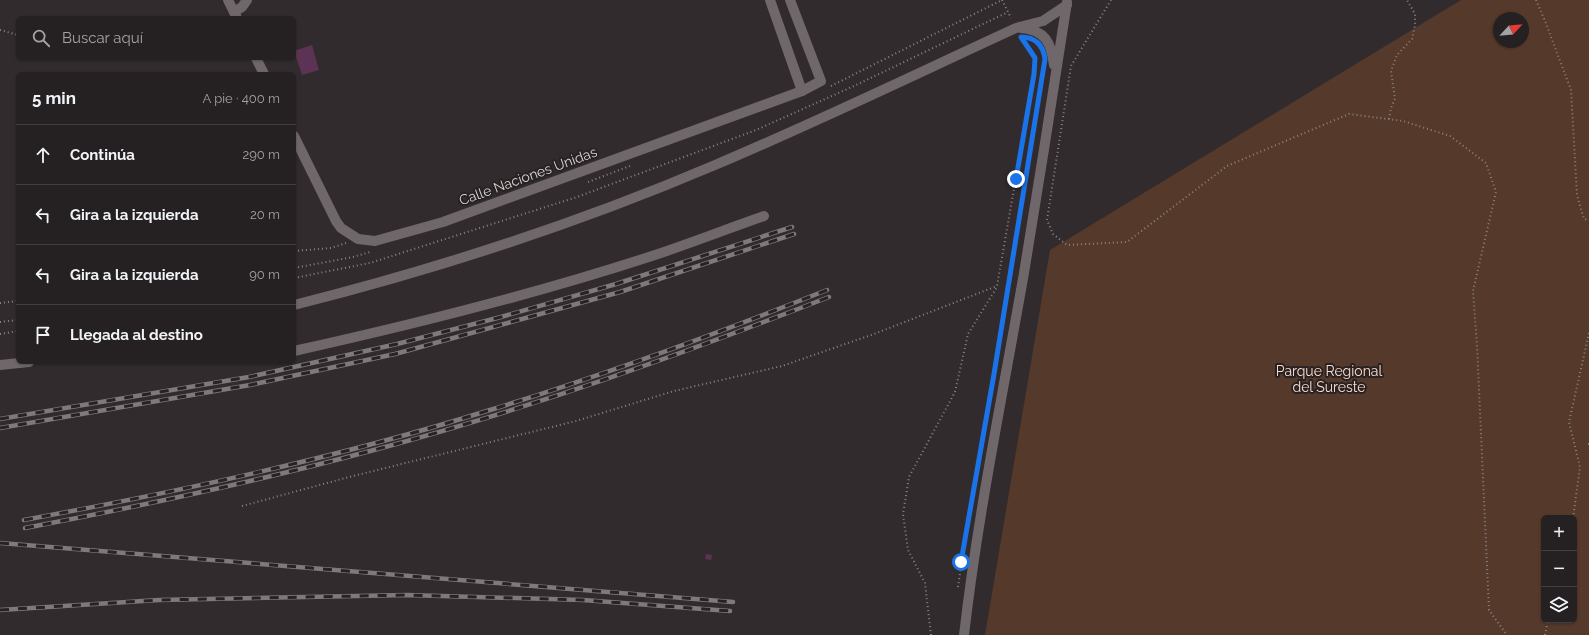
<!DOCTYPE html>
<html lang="es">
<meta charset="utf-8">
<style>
:root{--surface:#252022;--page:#312d2f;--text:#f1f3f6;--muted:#a3a3a5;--line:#423e40}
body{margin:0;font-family:Raleway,sans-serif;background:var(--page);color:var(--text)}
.controls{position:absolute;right:12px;bottom:12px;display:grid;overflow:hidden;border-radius:6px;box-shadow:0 1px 3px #0004}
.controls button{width:36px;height:36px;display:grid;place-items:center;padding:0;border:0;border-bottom:1px solid var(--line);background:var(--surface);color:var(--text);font:20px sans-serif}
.compass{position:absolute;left:1493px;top:12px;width:36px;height:36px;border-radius:50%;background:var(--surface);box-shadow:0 1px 3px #0004;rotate:64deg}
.stop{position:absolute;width:12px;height:12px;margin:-9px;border:3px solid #1a73e8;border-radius:50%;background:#fff}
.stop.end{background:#1a73e8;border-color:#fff;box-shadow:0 1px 4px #0008}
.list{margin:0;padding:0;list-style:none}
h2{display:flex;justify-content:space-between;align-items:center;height:52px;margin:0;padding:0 16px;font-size:17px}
h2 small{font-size:13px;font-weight:400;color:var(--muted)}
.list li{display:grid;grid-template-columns:26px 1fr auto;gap:12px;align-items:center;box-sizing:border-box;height:60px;padding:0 16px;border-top:1px solid var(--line)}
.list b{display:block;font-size:15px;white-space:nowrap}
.list em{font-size:13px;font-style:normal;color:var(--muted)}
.icon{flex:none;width:22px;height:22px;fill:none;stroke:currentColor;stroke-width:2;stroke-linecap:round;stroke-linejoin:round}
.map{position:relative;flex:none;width:1589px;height:635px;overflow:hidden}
.search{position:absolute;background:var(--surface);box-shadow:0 1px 3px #0004;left:16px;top:16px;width:280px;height:44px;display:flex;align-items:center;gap:10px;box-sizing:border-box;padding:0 14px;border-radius:6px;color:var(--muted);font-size:15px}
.panel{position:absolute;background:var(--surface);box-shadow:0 1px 3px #0004;left:16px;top:72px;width:280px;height:292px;border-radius:6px}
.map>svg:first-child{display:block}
</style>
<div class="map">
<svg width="1589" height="635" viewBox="0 0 1589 635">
<rect width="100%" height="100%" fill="#312b2d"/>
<path fill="#55392b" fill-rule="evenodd" d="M1461,0H1589V635H985L1050,250ZM1499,18H1523V42H1499ZM1544,518H1574V620H1544Z"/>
<g fill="#5d3355">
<path d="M312,45L319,70L302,75L294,51Z"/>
<path d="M706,554L712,555L711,560L705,559Z"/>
</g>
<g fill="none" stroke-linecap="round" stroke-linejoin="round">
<g stroke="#898586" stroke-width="2" stroke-dasharray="1 3" stroke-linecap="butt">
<path d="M1002,0L1011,18"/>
<path d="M1111,0L1071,66L1047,220L1053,234L1067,245L1127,242L1227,166L1349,114L1403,121L1450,136L1486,163L1496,192L1473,291L1477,345L1489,610L1507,635"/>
<path d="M1536,0L1545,21L1571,90L1577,195L1584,219L1589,220"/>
<path d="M0,30L18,35"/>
<path d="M831,86L1002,0"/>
<path d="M1389,119L1391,108L1395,99L1391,71L1397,55L1412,39L1415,25V14L1407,0"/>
<path d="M588,182L630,166"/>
<path d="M294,251L331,248L346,243"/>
<path d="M294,268L353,257L370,252"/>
<path d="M294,278L370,263L577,197L756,130L854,86L1008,12"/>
<path d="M0,303L18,301"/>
<path d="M0,322L18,320"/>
<path d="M0,334L18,331"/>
<path d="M995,364L1043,69"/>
<path d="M1588,444H1589"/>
<path d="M242,506L349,477L576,421L674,391L782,366L874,334L997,286L1034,74L1035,58L1022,38"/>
<path d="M1573,518L1580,467L1569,422L1589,333"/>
<path d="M958,587L966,532"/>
<path d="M931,635L925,583L908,550L903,514L909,477L955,392L968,334L997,287"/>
<path d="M1545,635L1548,620"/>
</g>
<g stroke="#6f6769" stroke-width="10">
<path d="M228,0L237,18"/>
<path d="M770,0L802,91"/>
<path d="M234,12L242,7L247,0"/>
<path d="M1021,28C1045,30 1051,42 1054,65"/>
<path d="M256,58L264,74"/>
<path d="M294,136L336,221L341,228L358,239L375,241L443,222L802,91L821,81L790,0"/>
<path d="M294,305C437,269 579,223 715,165C817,122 916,74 1016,28L1043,21L1067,5"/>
<path d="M294,351C416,324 536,294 655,255C691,243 727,229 764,216"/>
<path d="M0,365L29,362"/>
<path d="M964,635C978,513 1003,393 1024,273C1039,183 1053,92 1067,2"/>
</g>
<defs>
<g id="rail">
<path d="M0,419L249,377L397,344L501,317L616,284L792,227"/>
<path d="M0,428L250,385L395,354L620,292L794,234"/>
<path d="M24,520C181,491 337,458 490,410C604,375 716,334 827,290"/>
<path d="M25,528C142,506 259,481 374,450C529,409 680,355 829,297"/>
<path d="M0,543L733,602"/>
<path d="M0,610L159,600L407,595L583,600L730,611"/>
</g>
</defs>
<use href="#rail" stroke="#7e797b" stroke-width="4.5"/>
<use href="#rail" stroke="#282223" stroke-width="3" stroke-dasharray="9" stroke-linecap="butt"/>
</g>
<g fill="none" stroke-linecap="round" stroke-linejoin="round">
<path stroke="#1a73e8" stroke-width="5" d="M961,562L994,374L1045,59C1043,45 1036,37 1021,37L1035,58L1034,74L1016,179"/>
</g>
<g text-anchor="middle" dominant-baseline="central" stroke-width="4" stroke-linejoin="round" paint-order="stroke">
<g font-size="14" fill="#d7d3d4" stroke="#282223">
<text transform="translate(528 176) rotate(-20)">Calle Naciones Unidas</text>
</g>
<g font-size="14" fill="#fcdbcc" stroke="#282223">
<text x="1329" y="371">Parque Regional<tspan x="1329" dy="16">del Sureste</tspan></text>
</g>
</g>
</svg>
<div class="controls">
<button>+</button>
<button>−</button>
<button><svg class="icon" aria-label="layers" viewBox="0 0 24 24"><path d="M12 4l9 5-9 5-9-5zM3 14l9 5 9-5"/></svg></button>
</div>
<svg class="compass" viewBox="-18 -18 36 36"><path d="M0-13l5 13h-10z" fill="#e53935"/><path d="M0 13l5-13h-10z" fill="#a3a3a5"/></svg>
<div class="stop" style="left:961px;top:562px"></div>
<div class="stop end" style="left:1016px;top:179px"></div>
<div class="search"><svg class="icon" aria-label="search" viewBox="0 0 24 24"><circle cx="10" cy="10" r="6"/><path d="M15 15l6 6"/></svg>Buscar aquí</div>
<section class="panel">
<h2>5 min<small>A pie · 400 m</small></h2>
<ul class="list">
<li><svg class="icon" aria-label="ahead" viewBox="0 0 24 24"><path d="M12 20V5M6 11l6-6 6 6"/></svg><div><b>Continúa</b></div><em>290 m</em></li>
<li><svg class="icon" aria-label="left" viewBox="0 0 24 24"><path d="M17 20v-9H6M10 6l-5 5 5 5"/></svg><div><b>Gira a la izquierda</b></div><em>20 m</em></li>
<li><svg class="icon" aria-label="left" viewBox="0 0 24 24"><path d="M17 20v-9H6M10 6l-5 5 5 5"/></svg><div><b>Gira a la izquierda</b></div><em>90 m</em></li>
<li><svg class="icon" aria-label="arrive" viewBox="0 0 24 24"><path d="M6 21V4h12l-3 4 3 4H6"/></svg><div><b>Llegada al destino</b></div></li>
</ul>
</section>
</div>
